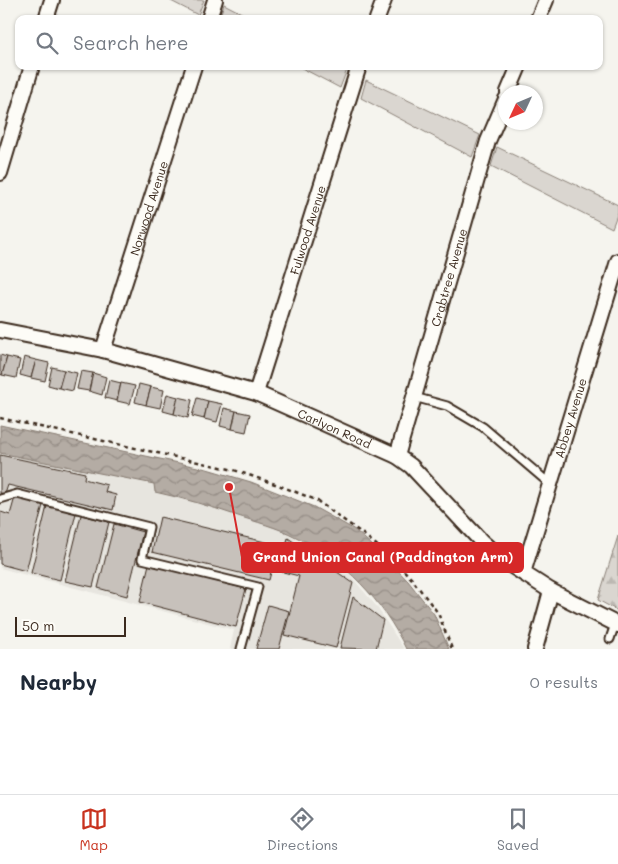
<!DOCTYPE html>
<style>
:root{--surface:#fff;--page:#f2f2f3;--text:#1f2937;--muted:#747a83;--line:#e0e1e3;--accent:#c8321e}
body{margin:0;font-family:Mali,sans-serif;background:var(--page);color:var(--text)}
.compass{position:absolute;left:498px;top:85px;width:45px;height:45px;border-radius:50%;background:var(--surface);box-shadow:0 1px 4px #0004;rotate:226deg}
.scale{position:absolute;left:15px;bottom:12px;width:111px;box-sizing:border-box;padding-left:5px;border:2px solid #3b2a1e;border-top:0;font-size:14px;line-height:18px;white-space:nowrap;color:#3b2a1e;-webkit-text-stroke:4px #fdfcf7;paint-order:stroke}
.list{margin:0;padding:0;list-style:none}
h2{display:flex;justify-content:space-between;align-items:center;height:65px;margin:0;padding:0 20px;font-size:21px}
h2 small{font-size:16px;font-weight:400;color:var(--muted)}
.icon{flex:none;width:28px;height:28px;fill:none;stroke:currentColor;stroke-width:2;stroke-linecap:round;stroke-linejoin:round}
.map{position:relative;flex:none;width:618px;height:649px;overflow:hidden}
.search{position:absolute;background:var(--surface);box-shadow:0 1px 4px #0004;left:15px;right:15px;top:15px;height:55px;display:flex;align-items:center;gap:12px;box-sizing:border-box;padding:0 18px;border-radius:10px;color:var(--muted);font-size:19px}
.sheet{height:145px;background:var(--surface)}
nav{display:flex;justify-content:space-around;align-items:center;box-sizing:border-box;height:70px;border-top:1px solid var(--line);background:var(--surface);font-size:14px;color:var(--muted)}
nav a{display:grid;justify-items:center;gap:2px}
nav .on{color:var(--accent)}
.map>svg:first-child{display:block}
</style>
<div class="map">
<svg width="618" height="649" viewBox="0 0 618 649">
<defs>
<pattern id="forest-firs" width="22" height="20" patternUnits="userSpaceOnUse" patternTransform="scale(1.25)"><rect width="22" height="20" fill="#dad6d0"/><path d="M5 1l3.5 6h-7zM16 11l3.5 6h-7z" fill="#bcb8b2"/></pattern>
<pattern id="water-waves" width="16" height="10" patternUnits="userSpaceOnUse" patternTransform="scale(1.25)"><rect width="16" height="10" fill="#b4aca4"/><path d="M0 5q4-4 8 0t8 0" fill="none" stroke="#948c85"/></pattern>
</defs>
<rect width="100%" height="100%" fill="#f5f4ee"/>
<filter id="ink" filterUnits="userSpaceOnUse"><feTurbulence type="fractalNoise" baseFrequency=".02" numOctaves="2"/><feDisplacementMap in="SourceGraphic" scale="10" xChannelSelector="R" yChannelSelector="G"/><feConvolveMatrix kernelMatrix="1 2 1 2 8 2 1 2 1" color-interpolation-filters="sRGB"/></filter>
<g filter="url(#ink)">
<path fill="#e7e5df" d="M0,452L173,483L265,520L345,569L377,607L404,649H230L234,630L0,568Z"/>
<g fill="#dad6d0" stroke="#8a8077">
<path d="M169,0H204L198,15Z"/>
<path d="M224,4L253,19H219Z"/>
<path d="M298,66H346L348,67L340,88Z"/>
<path d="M366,80L480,135L472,157L361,98Z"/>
<path d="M497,147L618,205V212L612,228L491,166Z"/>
</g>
<path fill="url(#forest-firs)" stroke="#8a8077" d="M618,536V611L598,600Z"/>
<path fill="url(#water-waves)" stroke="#84786e" d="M0,425L207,469L251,482L314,507L355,530L383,555L408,581L434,614L449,649H406C383,601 345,560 296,537C277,527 256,522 235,515C209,506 183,498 155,492L154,484L0,453Z"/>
<g fill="#c7c1bb" stroke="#3b2a1e">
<path d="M0,355L7,357L2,375L0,374Z"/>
<path d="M7,357L20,360L16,378L2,375Z"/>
<path d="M24,357L36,360L31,378L20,375Z"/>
<path d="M36,360L49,363L45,381L31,378Z"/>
<path d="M52,367L64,370L59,388L48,385Z"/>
<path d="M64,370L77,373L73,391L59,388Z"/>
<path d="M81,371L93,373L89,391L77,389Z"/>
<path d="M93,373L106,377L102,395L89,391Z"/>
<path d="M109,380L121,383L117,401L105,398Z"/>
<path d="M121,383L135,386L130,404L117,401Z"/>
<path d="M139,384L151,387L146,405L135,402Z"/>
<path d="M151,387L164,390L160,408L146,405Z"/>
<path d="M167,394L178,397L174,414L163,411Z"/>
<path d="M178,397L192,400L188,418L174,414Z"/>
<path d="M197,398L208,401L204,419L192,416Z"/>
<path d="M208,401L222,404L217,422L204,419Z"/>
<path d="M224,408L236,411L232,429L220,426Z"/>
<path d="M236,411L250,414L246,432L232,429Z"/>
<path d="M0,455L85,473L84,479L107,485L105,492L116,495L113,510L8,485L5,494L0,493Z"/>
<path d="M15,497L43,505L26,571L0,564V515L1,512L10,515Z"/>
<path d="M47,506L76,513L60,580L31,573Z"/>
<path d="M81,515L109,522L93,587L65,581Z"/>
<path d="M160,517L278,545L269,580L152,552Z"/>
<path d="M114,524L143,532L127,596L98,588Z"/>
<path d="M288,538L353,583L336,648L284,635L299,576L279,571Z"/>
<path d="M149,564L246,589L236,627L140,602Z"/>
<path d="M353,597L383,620L376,649L340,648Z"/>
<path d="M268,605L289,611L279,649H256Z"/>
</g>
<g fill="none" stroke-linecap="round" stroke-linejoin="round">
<defs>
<g id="lane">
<path d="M414,397L447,406L483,427L550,484"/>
<path d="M0,499L17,494L149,527L142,559L258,587L241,649"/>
<path d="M610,639L615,624"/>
</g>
<g id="street">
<path d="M46,19L52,0"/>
<path d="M209,19L215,0"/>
<path d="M377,19L384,0"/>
<path d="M538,19L546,0"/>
<path d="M508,92L519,66"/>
<path d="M0,173L32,66"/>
<path id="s1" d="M0,330L103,350L256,393L397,456L411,466L482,542L501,559L551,591L618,625"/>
<path id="s2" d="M103,350L194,66"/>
<path id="s3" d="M256,393L359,66"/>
<path id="s4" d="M397,456L488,141L506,99"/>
<path id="s5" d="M523,573L618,261"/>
<path d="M535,649L551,591"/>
</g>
</defs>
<use href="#lane" stroke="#3b2a1e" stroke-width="11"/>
<use href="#street" stroke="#3b2a1e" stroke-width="18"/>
<path stroke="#3b2a1e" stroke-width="2.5" stroke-dasharray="4 4" stroke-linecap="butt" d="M0,418L234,470L278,485L316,500L363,534L391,557L411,578L438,613L452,649"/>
<use href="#lane" stroke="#fdfcf7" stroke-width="7"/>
<use href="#street" stroke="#fdfcf7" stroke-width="14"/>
</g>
</g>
<g text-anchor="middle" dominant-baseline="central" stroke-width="5" stroke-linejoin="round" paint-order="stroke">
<g font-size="12" fill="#3b2a1e" stroke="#fdfcf7">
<text stroke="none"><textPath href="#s2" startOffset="149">Norwood Avenue</textPath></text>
<text stroke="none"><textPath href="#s3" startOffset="171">Fulwood Avenue</textPath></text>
<text stroke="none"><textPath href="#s4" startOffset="186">Crabtree Avenue</textPath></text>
<text stroke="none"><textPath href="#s5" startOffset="162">Abbey Avenue</textPath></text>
<text stroke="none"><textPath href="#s1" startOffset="350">Carlyon Road</textPath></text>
</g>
</g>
<path fill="none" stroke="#d62828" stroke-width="2" d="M229 487L242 557"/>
<circle fill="#d62828" stroke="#fdfcf7" stroke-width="2" cx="229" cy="487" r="5"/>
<rect fill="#d62828" stroke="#d62828" stroke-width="2" x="242" y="543" width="281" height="29" rx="5"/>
<g font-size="14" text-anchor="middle" font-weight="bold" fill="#fff">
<text x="383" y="562">Grand Union Canal (Paddington Arm)</text>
</g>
</svg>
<svg class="compass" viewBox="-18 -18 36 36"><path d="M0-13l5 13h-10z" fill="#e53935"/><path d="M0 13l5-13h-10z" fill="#747a83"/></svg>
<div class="scale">50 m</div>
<div class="search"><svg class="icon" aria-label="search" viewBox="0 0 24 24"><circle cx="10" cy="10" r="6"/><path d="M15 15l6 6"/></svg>Search here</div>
</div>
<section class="sheet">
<h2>Nearby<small>0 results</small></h2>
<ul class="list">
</ul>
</section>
<nav>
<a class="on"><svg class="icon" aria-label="map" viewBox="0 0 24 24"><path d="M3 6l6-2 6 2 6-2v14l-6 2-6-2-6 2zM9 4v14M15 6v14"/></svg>Map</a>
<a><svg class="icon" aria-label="directions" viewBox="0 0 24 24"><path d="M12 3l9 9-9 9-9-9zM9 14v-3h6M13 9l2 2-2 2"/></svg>Directions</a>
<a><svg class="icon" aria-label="saved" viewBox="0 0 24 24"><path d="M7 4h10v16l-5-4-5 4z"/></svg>Saved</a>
</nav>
